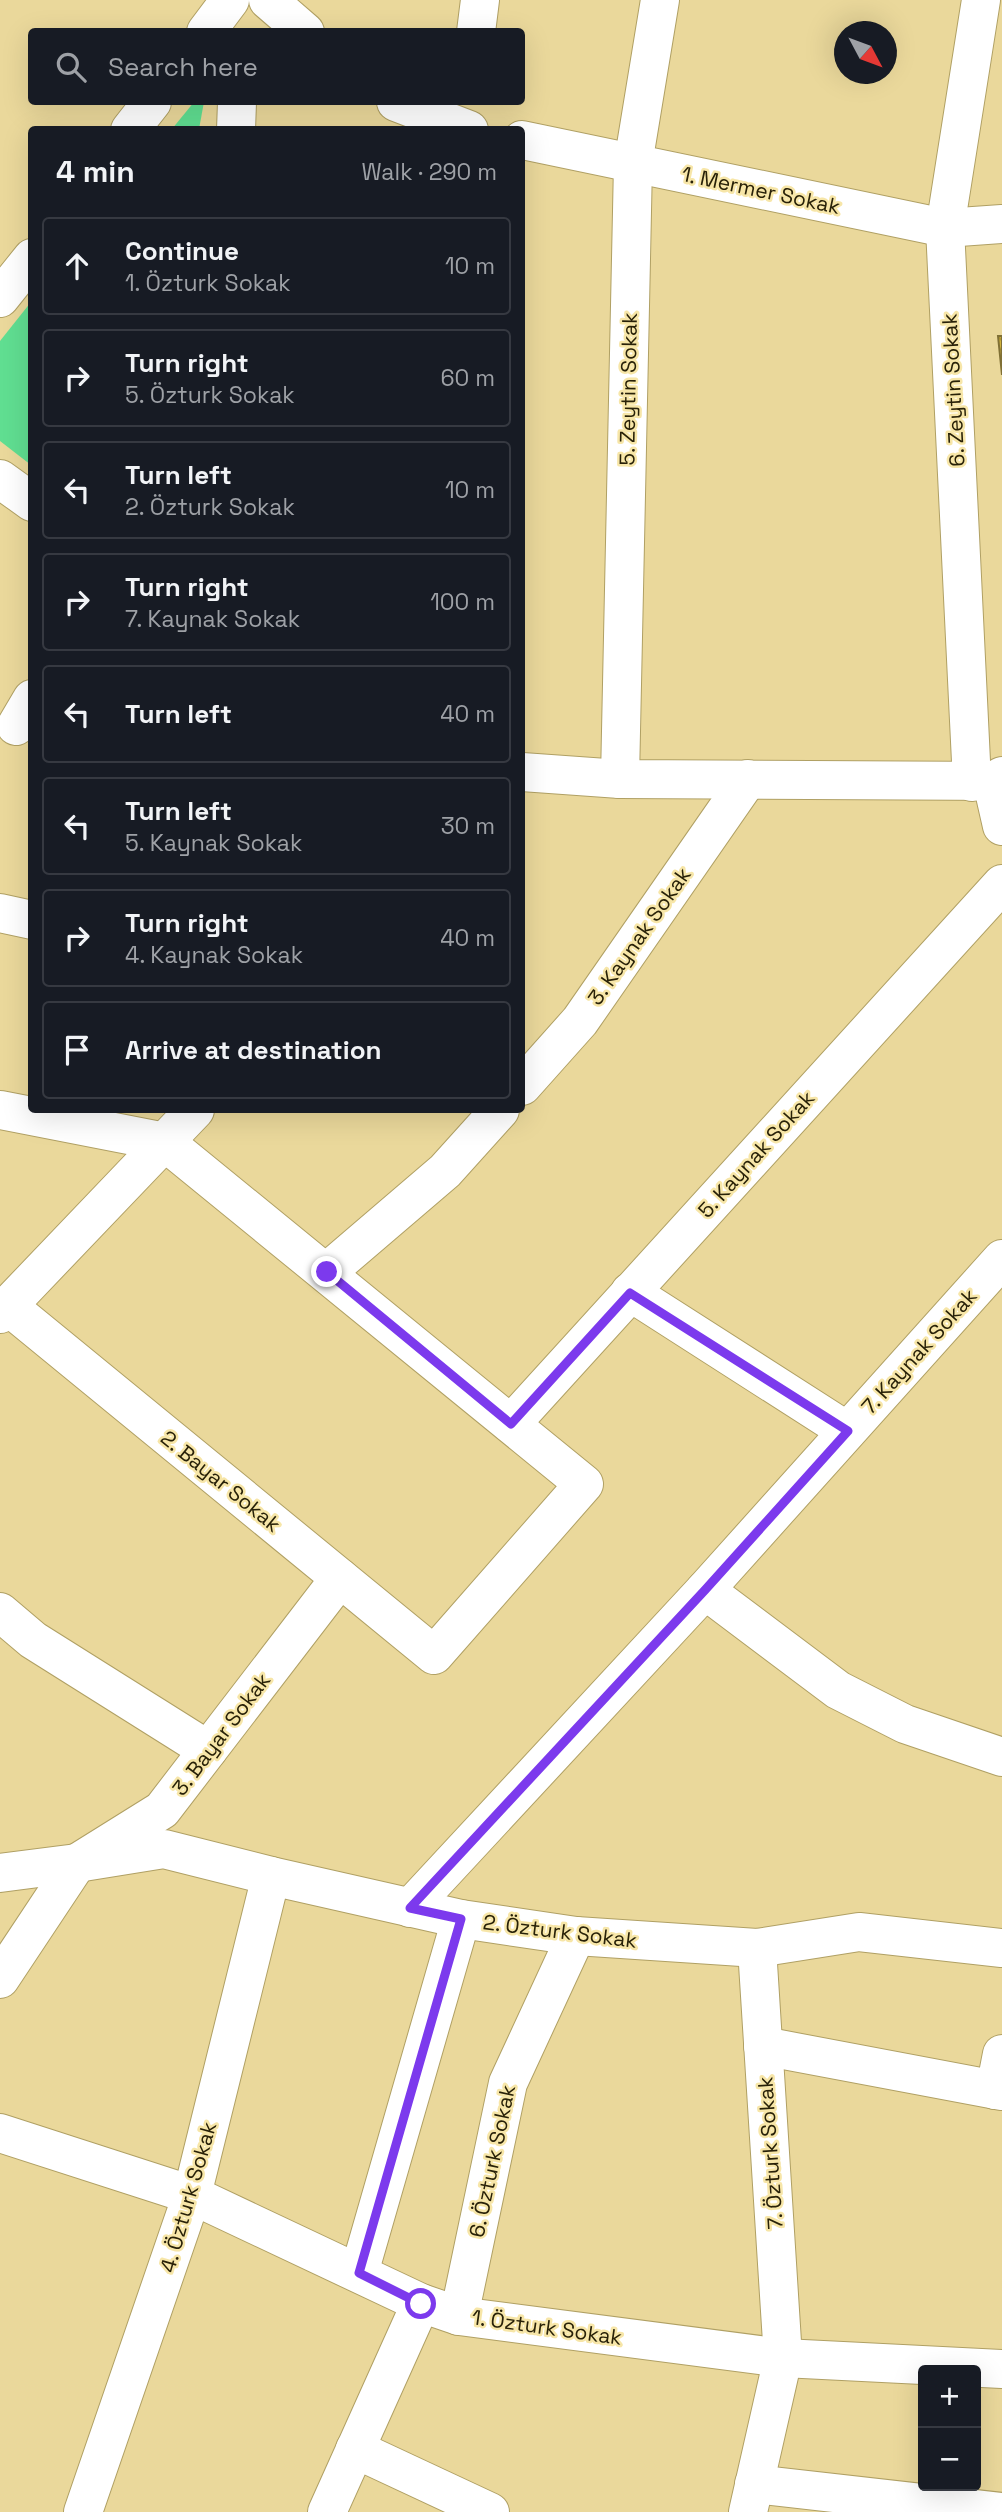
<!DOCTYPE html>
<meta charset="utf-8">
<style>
:root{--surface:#171b24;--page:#20242c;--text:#f1f3f6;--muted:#9ea1a6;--line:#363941}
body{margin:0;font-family:"Space Grotesk",sans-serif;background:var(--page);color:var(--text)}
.controls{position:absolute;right:21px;bottom:21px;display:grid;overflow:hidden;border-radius:7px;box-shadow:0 7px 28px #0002}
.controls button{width:63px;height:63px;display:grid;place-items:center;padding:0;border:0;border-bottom:2px solid var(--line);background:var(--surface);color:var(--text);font:35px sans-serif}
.compass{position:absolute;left:834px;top:21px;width:63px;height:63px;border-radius:50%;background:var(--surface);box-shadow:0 7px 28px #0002;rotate:131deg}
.stop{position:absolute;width:21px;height:21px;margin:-16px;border:5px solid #7c3aed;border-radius:50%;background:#fff}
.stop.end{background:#7c3aed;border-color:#fff;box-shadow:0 2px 7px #0008}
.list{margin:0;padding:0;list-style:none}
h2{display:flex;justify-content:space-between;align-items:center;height:91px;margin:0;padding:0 28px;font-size:30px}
h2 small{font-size:23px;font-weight:400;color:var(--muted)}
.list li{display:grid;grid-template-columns:46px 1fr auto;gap:21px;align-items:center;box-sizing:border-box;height:98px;margin:0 14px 14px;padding:0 14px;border:2px solid var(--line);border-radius:7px}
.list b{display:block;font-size:26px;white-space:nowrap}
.list p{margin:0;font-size:23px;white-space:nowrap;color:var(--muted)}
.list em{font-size:23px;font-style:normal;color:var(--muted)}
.icon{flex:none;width:38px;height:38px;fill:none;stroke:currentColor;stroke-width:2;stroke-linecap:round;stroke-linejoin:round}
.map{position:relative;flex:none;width:1002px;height:2512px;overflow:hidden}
.search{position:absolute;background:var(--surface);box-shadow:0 7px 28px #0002;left:28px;top:28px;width:497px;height:77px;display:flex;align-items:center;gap:18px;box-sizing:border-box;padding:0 24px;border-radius:7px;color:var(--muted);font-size:26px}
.panel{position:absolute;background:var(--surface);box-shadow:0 7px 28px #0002;left:28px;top:126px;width:497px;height:987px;border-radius:7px}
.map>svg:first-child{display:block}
</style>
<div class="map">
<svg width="1002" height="2512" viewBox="0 0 1002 2512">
<defs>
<pattern id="building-back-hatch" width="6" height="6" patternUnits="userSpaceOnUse" patternTransform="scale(1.75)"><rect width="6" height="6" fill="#cfb13c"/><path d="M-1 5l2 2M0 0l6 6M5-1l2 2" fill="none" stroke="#a89030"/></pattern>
</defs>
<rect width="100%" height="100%" fill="#ead89b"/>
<g fill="#60de91">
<path d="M194,102H204L199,129H172Z"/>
<path d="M31,302V465L0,441V341Z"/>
</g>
<path fill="url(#building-back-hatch)" stroke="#807035" stroke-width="2" d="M998,336H1002V375Z"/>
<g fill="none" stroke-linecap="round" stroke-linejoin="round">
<defs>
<g id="street">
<path d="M268,0L305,32"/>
<path d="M206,32L230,0"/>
<path d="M476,32L480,0"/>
<path d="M396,102L469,130"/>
<path d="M130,130L152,102"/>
<path d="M236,130L237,102"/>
<path d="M522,140L945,228L1002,224"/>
<path d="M0,298L32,258"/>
<path d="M0,479L32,502"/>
<path d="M16,726L32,699"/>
<path d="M522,772L620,779L1002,781"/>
<path d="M1002,776L992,782L1002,826"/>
<path d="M620,779L633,164L660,0"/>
<path d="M972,782L945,228L981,0"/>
<path d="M0,913L32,920"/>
<path d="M522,1086L580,1021L748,779"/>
<path d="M0,1110L165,1142L584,1484L434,1655L8,1306"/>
<path d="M327,1272L445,1171L500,1110"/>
<path d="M630,1292L847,1431"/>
<path d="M0,1314L195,1110"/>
<path d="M511,1424L1002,884"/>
<path d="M705,1590L838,1690L905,1724L1002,1757"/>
<path d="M0,1612L33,1640L208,1750"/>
<path d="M0,1873L77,1863L164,1849L271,1876L461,1919L576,1936L757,1948L859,1932L1002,1948"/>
<path d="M410,1908L705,1590L1002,1259"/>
<path d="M0,1979L77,1863L162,1810L340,1578"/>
<path d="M763,2046L1002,2091"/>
<path d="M995,2090L1002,2054"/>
<path d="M0,2133L192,2195L421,2303L459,2316L783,2358L1002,2369"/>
<path d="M359,2273L461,1919"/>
<path d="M459,2316L508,2083L576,1936"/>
<path d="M355,2449L490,2512"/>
<path d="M754,2484L1002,2512"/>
<path d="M83,2512L192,2195L271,1876"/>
<path d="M327,2512L421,2303"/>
<path d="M748,2512L783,2358L757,1948"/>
</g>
</defs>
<use href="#street" stroke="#b0a064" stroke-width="40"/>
<use href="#street" stroke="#fff" stroke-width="38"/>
</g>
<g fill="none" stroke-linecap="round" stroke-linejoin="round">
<path stroke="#7c3aed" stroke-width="9" d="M327,1272L511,1424L630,1293L848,1431L705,1590L410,1908L461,1919L359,2273L421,2304"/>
</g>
<g text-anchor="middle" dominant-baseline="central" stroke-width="5" stroke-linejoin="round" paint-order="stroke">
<g font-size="21" fill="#282108" stroke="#f7e6a8">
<text transform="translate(761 190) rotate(12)">1. Mermer Sokak</text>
<text transform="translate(628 389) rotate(-89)">5. Zeytin Sokak</text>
<text transform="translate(953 390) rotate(-93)">6. Zeytin Sokak</text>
<text transform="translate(639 936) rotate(-55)">3. Kaynak Sokak</text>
<text transform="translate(756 1154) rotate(-48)">5. Kaynak Sokak</text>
<text transform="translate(919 1351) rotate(-48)">7. Kaynak Sokak</text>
<text transform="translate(221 1481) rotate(39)">2. Bayar Sokak</text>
<text transform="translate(221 1734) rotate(-53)">3. Bayar Sokak</text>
<text transform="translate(560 1931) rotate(7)">2. Özturk Sokak</text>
<text transform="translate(770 2153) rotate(-94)">7. Özturk Sokak</text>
<text transform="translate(492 2161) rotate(-78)">6. Özturk Sokak</text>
<text transform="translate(188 2197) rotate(-74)">4. Özturk Sokak</text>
<text transform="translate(547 2327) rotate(8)">1. Özturk Sokak</text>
</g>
</g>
</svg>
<div class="controls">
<button>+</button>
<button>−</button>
</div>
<svg class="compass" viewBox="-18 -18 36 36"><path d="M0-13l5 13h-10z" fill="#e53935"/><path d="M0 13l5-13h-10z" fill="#9ea1a6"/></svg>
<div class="stop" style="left:421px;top:2304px"></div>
<div class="stop end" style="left:327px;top:1272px"></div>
<div class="search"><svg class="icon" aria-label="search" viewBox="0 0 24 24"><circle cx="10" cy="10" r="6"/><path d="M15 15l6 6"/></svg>Search here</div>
<section class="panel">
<h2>4 min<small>Walk · 290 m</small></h2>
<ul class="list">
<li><svg class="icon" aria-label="ahead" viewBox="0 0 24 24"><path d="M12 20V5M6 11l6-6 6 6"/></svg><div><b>Continue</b><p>1. Özturk Sokak</p></div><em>10 m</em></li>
<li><svg class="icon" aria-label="right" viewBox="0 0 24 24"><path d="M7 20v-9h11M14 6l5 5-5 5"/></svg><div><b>Turn right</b><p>5. Özturk Sokak</p></div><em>60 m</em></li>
<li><svg class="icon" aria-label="left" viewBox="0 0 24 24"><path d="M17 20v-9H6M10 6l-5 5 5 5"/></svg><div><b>Turn left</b><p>2. Özturk Sokak</p></div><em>10 m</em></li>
<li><svg class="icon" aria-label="right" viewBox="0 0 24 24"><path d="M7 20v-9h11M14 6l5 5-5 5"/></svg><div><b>Turn right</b><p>7. Kaynak Sokak</p></div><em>100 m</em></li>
<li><svg class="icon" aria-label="left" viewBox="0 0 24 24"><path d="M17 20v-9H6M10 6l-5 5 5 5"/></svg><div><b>Turn left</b></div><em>40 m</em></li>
<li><svg class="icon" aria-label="left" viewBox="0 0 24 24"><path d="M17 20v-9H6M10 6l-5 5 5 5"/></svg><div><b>Turn left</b><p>5. Kaynak Sokak</p></div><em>30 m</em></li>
<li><svg class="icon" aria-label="right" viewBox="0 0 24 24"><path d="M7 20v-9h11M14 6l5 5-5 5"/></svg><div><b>Turn right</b><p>4. Kaynak Sokak</p></div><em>40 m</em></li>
<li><svg class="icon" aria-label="arrive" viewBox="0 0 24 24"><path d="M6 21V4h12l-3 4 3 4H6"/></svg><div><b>Arrive at destination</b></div></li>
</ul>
</section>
</div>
